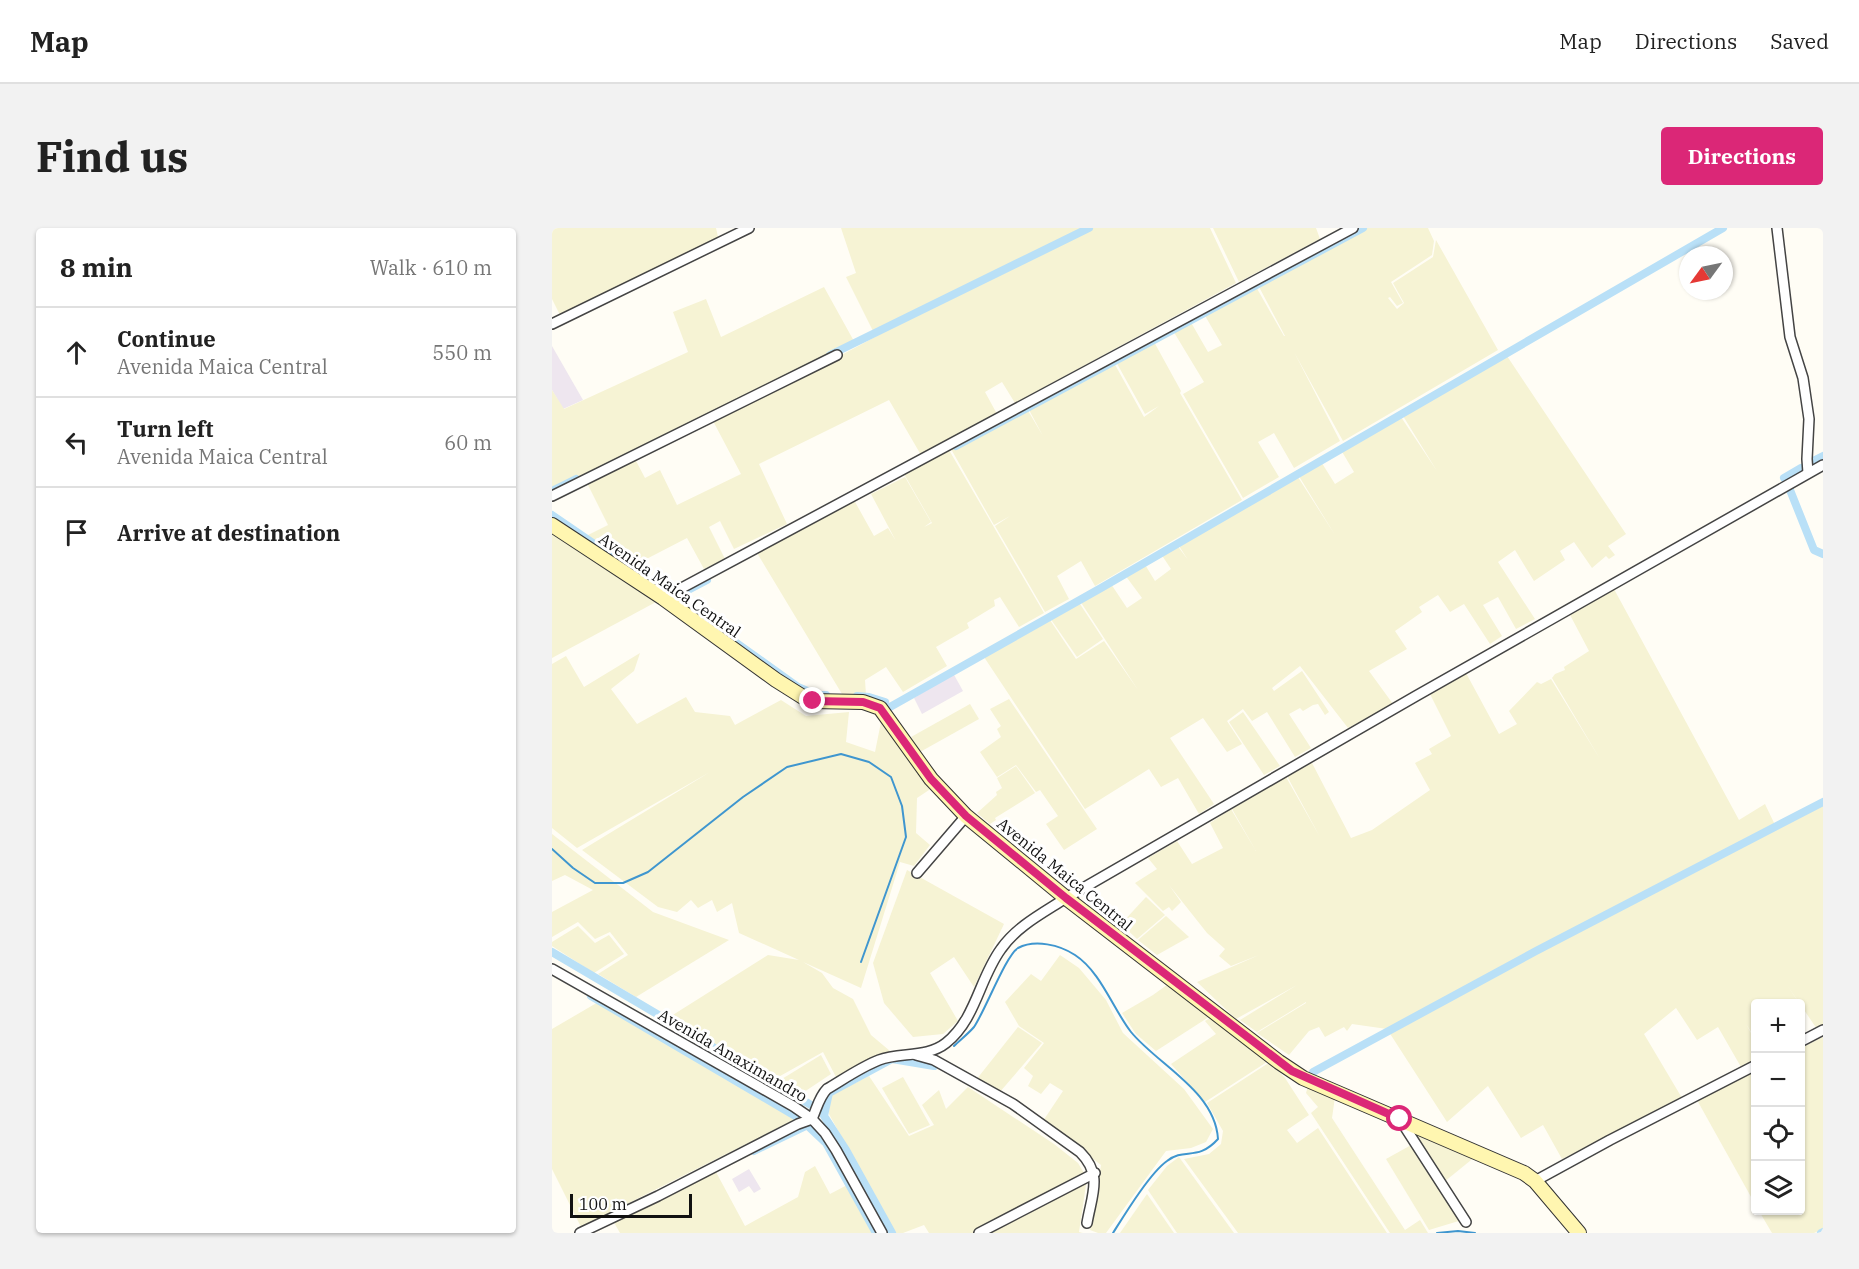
<!DOCTYPE html>
<meta charset="utf-8">
<style>
:root{--surface:#fff;--page:#f2f2f2;--text:#222;--muted:#767676;--line:#e0e0e0;--accent:#db2777}
body{margin:0;font-family:"IBM Plex Serif",serif;background:var(--page);color:var(--text)}
.controls{position:absolute;right:18px;bottom:18px;display:grid;overflow:hidden;border-radius:6px;box-shadow:0 2px 4px #0004}
.controls button{width:54px;height:54px;display:grid;place-items:center;padding:0;border:0;border-bottom:2px solid var(--line);background:var(--surface);color:var(--text);font:30px sans-serif}
.compass{position:absolute;left:1127px;top:18px;width:54px;height:54px;border-radius:50%;background:var(--surface);box-shadow:0 2px 4px #0004;rotate:237deg}
.scale{position:absolute;left:18px;bottom:15px;width:122px;box-sizing:border-box;padding-left:6px;border:3px solid #111;border-top:0;font-size:16px;line-height:21px;white-space:nowrap;color:#111;-webkit-text-stroke:4px #fff;paint-order:stroke}
.stop{position:absolute;width:18px;height:18px;margin:-14px;border:4px solid #db2777;border-radius:50%;background:#fff}
.stop.end{background:#db2777;border-color:#fff;box-shadow:0 2px 6px #0008}
.list{margin:0;padding:0;list-style:none}
h2{display:flex;justify-content:space-between;align-items:center;height:78px;margin:0;padding:0 24px;font-size:26px}
h2 small{font-size:20px;font-weight:400;color:var(--muted)}
.list li{display:grid;grid-template-columns:39px 1fr auto;gap:18px;align-items:center;box-sizing:border-box;height:90px;padding:0 24px;border-top:2px solid var(--line)}
.list b{display:block;font-size:22px;white-space:nowrap}
.list p{margin:0;font-size:20px;white-space:nowrap;color:var(--muted)}
.list em{font-size:20px;font-style:normal;color:var(--muted)}
.icon{flex:none;width:33px;height:33px;fill:none;stroke:currentColor;stroke-width:2;stroke-linecap:round;stroke-linejoin:round}
.map{position:relative;flex:none;width:1271px;height:1005px;overflow:hidden;border-radius:6px}
header{display:flex;align-items:center;gap:36px;box-sizing:border-box;height:84px;padding:0 30px;background:var(--surface);border-bottom:2px solid var(--line)}
header strong{font-size:28px}
nav{display:flex;gap:33px;margin-inline-start:auto;font-size:21px}
.intro{display:flex;align-items:center;justify-content:space-between;box-sizing:border-box;height:144px;padding:0 36px}
h1{margin:0;font-size:42px}
.button{padding:15px 27px;border-radius:6px;background:var(--accent);color:#fff;font-size:21px;font-weight:700}
main{display:flex;gap:36px;padding:0 36px}
aside{flex:1;background:var(--surface);border-radius:6px;box-shadow:0 2px 4px #0004}
.map>svg:first-child{display:block}
</style>
<header>
<strong>Map</strong>
<nav><a>Map</a><a>Directions</a><a>Saved</a></nav>
</header>
<div class="intro"><h1>Find us</h1><a class="button">Directions</a></div>
<main>
<aside>
<h2>8 min<small>Walk · 610 m</small></h2>
<ul class="list">
<li><svg class="icon" aria-label="ahead" viewBox="0 0 24 24"><path d="M12 20V5M6 11l6-6 6 6"/></svg><div><b>Continue</b><p>Avenida Maica Central</p></div><em>550 m</em></li>
<li><svg class="icon" aria-label="left" viewBox="0 0 24 24"><path d="M17 20v-9H6M10 6l-5 5 5 5"/></svg><div><b>Turn left</b><p>Avenida Maica Central</p></div><em>60 m</em></li>
<li><svg class="icon" aria-label="arrive" viewBox="0 0 24 24"><path d="M6 21V4h12l-3 4 3 4H6"/></svg><div><b>Arrive at destination</b></div></li>
</ul>
</aside>
<div class="map">
<svg width="1271" height="1005" viewBox="0 0 1271 1005">
<rect width="100%" height="100%" fill="#fffdf5"/>
<g fill="#eee6ef">
<path d="M0,118L31,172L11,181L0,162Z"/>
<path d="M401,445L411,463L370,486L362,470Z"/>
<path d="M197,941L209,961L202,965L197,958L187,964L180,951Z"/>
</g>
<g fill="#f6f3d4">
<path d="M0,0H164L166,9L8,87L0,71Z"/>
<path d="M289,0H658L684,55L463,175L450,154L433,164L445,186L369,227L337,172L207,236L235,296L182,321L168,293L157,299L173,331L152,341L135,310L77,340L32,309L56,297L35,255L83,231L93,250L108,242L125,277L189,246L161,193L247,150L384,76L383,74L322,105L294,49L304,45Z"/>
<path d="M661,0H764L768,11L687,54Z"/>
<path d="M812,0H876L882,13L880,27L839,54L851,75L845,78L838,69L836,70L845,81L852,75L841,55L881,29L884,12L946,122L791,213L742,124L788,213L742,240L722,205L706,214L727,249L691,270L631,166L652,154L620,101L637,91L656,124L670,117L652,86L703,57L732,108H733L706,57Z"/>
<path d="M272,59L303,115L0,264V162L12,181L136,124L121,84L154,71L169,109Z"/>
<path d="M601,112L629,163L628,165L690,272L543,358L529,333L505,348L517,371L493,384L443,298L458,288L442,297L399,221L475,181L491,208L476,180L561,133L592,189L607,178L593,186L563,132Z"/>
<path d="M953,125L1074,306L1056,318L1063,327L1057,331L1054,328L1040,340L1022,314L1008,323L1013,332L982,353L963,322L946,334L983,391L964,401L946,369L931,377L950,408L938,416L912,376L898,384L886,367L867,379L870,384L843,403L855,421L817,443L841,476L796,500L748,438L720,460L722,463L750,443L777,484L773,487L766,476L761,477L751,483L748,480L737,486L759,520L743,529L715,484L700,493L691,481L675,493L690,516L675,524L651,490L618,510L662,576L647,586L626,550L609,559L597,541L533,581L432,429L498,392L524,431L552,413L586,462L528,373L559,356L575,380L590,370L573,347L592,335L603,353L619,341L609,326L625,317L636,332L627,318L658,300L656,297L744,246L783,307L745,245L768,232L783,256L802,244L789,222L849,189L885,243L851,188Z"/>
<path d="M397,222L492,385L467,399L448,369L442,372L443,378L415,395L417,400L384,419L395,438L351,464L334,439L313,452L314,467L290,466L205,325L302,272L322,308L336,300L344,313L319,266L353,249L379,294L372,299L380,295L352,246Z"/>
<path d="M0,303L104,374L0,430Z"/>
<path d="M1062,361L1187,592L1213,576L1224,599L1271,574V798L1265,801L1235,757L1247,775L1204,776L1203,810L1194,796L1203,812V833L1189,839L1166,799L1145,812L1124,780L1092,806L1130,870L1050,912L1047,909L1049,912L1010,931L991,897L969,910L936,858L895,894L835,801L800,796L795,803L792,799L773,809L767,799L757,803L737,827L705,805L754,775V774L705,804L688,792L745,757L684,791L645,754L707,727L679,738L667,728L673,721L655,705L617,657L629,674L620,683L617,679L611,683L583,655L605,641L596,630L625,613L640,636L671,620L658,595L679,581L704,623L680,581L734,549L768,609L735,548L760,535L799,610L820,602L878,562L863,535L880,526L877,521L899,508L878,466L914,445L947,506L965,496L957,483L985,454L989,456L999,451L1048,531L1000,450L1003,446L1013,442L1012,439L1037,423L1017,385Z"/>
<path d="M526,373L551,411L525,429L498,390Z"/>
<path d="M88,425L82,443L59,461L85,496L134,469L143,484L178,488L183,497L229,472L254,488L297,484L294,514L323,524L329,494L380,560L365,570L364,605L378,617L362,638L348,634L309,760L251,734L270,745L281,760L301,771L319,807L338,823L285,851L271,824L221,852L116,790L216,727L247,732L187,705L180,675L165,684L160,672L146,680L139,672L125,684L106,679L30,622L158,544L25,620L0,600V436L14,428L32,459Z"/>
<path d="M457,471L545,601L512,622L494,596L506,588L488,562L484,564L464,537L445,549L428,524L449,509L445,501L449,498L438,481Z"/>
<path d="M418,476L427,491L368,524L359,509Z"/>
<path d="M691,484L728,538L712,547L677,494Z"/>
<path d="M464,538L483,565L443,590L444,592L438,596L425,585L445,567L444,564L450,560L445,550Z"/>
<path d="M0,606L101,684L177,712L84,769L46,746L76,727L58,704L43,711L26,694L0,709V684L41,662L13,647L0,653Z"/>
<path d="M355,642L452,696L422,759L402,729L378,745L406,793L391,806L361,809L332,775L321,735Z"/>
<path d="M594,669L613,687L585,711L569,696Z"/>
<path d="M614,688L637,709L605,727L586,712Z"/>
<path d="M26,698L43,715L57,707L72,726L42,745L0,718V714Z"/>
<path d="M508,727L527,740L554,772L571,805L632,861L661,901L654,914L639,920L614,923L554,1005H546L538,1002L549,937L491,893L511,863L498,855L489,866L476,858L481,848L472,840L492,815L467,798L453,774L479,746L489,753Z"/>
<path d="M619,754L660,787L604,823L584,806L570,785L601,767Z"/>
<path d="M48,773L248,889L29,999L0,941V801Z"/>
<path d="M663,787L718,832L653,874L619,836L664,806L653,793Z"/>
<path d="M466,799L490,815L447,865L424,852Z"/>
<path d="M1271,809V1001L1262,1005H1220L1207,983L1248,982L1249,820Z"/>
<path d="M269,827L279,846L249,866L225,854Z"/>
<path d="M718,834L733,850L757,887L735,902L745,915L766,900L835,1005H686L632,931L657,926L669,916L671,903L655,875Z"/>
<path d="M1203,844V976L1145,872L1188,849L1189,851Z"/>
<path d="M317,848L357,908L382,897L370,877L387,862L394,881L416,859L502,916L526,935L535,950L527,1004L531,1005H377L372,997L351,1005H342L277,886L278,868Z"/>
<path d="M351,849L378,897L357,906L330,860Z"/>
<path d="M756,858L783,869L780,890L853,1002L868,992L876,1005H838L759,885L766,879L754,865Z"/>
<path d="M856,899L924,928L892,954Z"/>
<path d="M861,916L910,992L877,1002L834,931Z"/>
<path d="M627,929L682,1005H625L596,962L615,938Z"/>
<path d="M263,938L278,966L297,956L324,1005H68L60,991L164,944L193,998L246,969L253,944Z"/>
<path d="M595,966L622,1005H568Z"/>
</g>
<g fill="none" stroke-linecap="round" stroke-linejoin="round">
<g stroke="#3f96cf" stroke-width="2">
<path d="M0,621L21,640L43,655H71L96,644L191,569L235,539L289,526L317,534L339,549L350,578L354,609L309,734"/>
<path d="M402,818C408,812 416,806 422,799C433,783 454,727 466,720C483,711 508,717 523,727C549,744 561,781 579,804C606,837 663,863 666,911C645,934 633,919 615,933C598,945 573,986 561,1005"/>
<path d="M885,1005L906,1003L923,1005"/>
</g>
<g stroke="#b9e0f7" stroke-width="8">
<path d="M278,127L537,0"/>
<path d="M404,218L811,0"/>
<path d="M1261,233L1271,228"/>
<path d="M1232,250L1249,240"/>
<path d="M1238,262L1262,322L1271,326"/>
<path d="M0,263L24,251"/>
<path d="M0,287L89,348"/>
<path d="M129,375L121,370L155,352"/>
<path d="M144,386L246,459L265,467H274"/>
<path d="M305,468L317,469L333,474"/>
<path d="M338,479L549,360L1171,0"/>
<path d="M0,724L259,877"/>
<path d="M39,768L245,889"/>
<path d="M761,844L984,723L1271,574"/>
<path d="M255,897L274,915L324,1005"/>
<path d="M202,923L256,897"/>
<path d="M340,1005L294,922L272,888L277,865L340,831L382,838"/>
<path d="M1269,1005L1271,1004"/>
</g>
<defs>
<g id="street">
<path d="M1225,0L1238,109L1251,150L1257,191L1255,231L1256,245"/>
<path d="M0,96L197,0"/>
<path d="M0,268L285,127"/>
<path d="M111,370L801,0"/>
<path d="M365,645L414,588"/>
<path d="M0,741L241,878L260,891L273,905L284,922L330,1005"/>
<path d="M1248,814L1271,802"/>
<path d="M364,827L382,832L461,876L528,924C551,947 540,966 535,995"/>
<path d="M849,893L914,994"/>
<path d="M983,953L1058,912L1204,837"/>
<path d="M28,1005L106,968L246,896L260,891C265,880 267,869 275,861C292,851 309,839 327,832C348,824 375,830 394,815C424,791 427,751 449,721C465,698 491,685 514,670L864,468L1271,237"/>
<path d="M427,1005L543,945"/>
</g>
<path id="secondary" d="M0,297L111,370L224,452L251,469L261,473L311,474L328,480L379,551L414,588L514,670L727,834L751,850L972,945L983,953L1027,1005"/>
</defs>
<use href="#street" stroke="#444" stroke-width="12"/>
<use href="#secondary" stroke="#333" stroke-width="16"/>
<use href="#street" stroke="#fff" stroke-width="9"/>
<use href="#secondary" stroke="#fff6b0" stroke-width="14"/>
</g>
<g fill="none" stroke-linecap="round" stroke-linejoin="round">
<path stroke="#db2777" stroke-width="8" d="M261,473L311,474L328,480L379,551L414,588L514,670L740,843L848,891"/>
</g>
<g text-anchor="middle" dominant-baseline="central" stroke-width="6" stroke-linejoin="round" paint-order="stroke">
<g font-size="16" fill="#111" stroke="#fff">
<text transform="translate(118 357) rotate(35)">Avenida Maica Central</text>
<text transform="translate(513 646) rotate(39)">Avenida Maica Central</text>
<text transform="translate(181 827) rotate(30)">Avenida Anaximandro</text>
</g>
</g>
</svg>
<div class="controls">
<button>+</button>
<button>−</button>
<button><svg class="icon" aria-label="locate" viewBox="0 0 24 24"><circle cx="12" cy="12" r="6"/><path d="M12 2v4M12 18v4M2 12h4M18 12h4"/></svg></button>
<button><svg class="icon" aria-label="layers" viewBox="0 0 24 24"><path d="M12 4l9 5-9 5-9-5zM3 14l9 5 9-5"/></svg></button>
</div>
<svg class="compass" viewBox="-18 -18 36 36"><path d="M0-13l5 13h-10z" fill="#e53935"/><path d="M0 13l5-13h-10z" fill="#767676"/></svg>
<div class="scale">100 m</div>
<div class="stop" style="left:848px;top:891px"></div>
<div class="stop end" style="left:261px;top:473px"></div>
</div>
</main>
